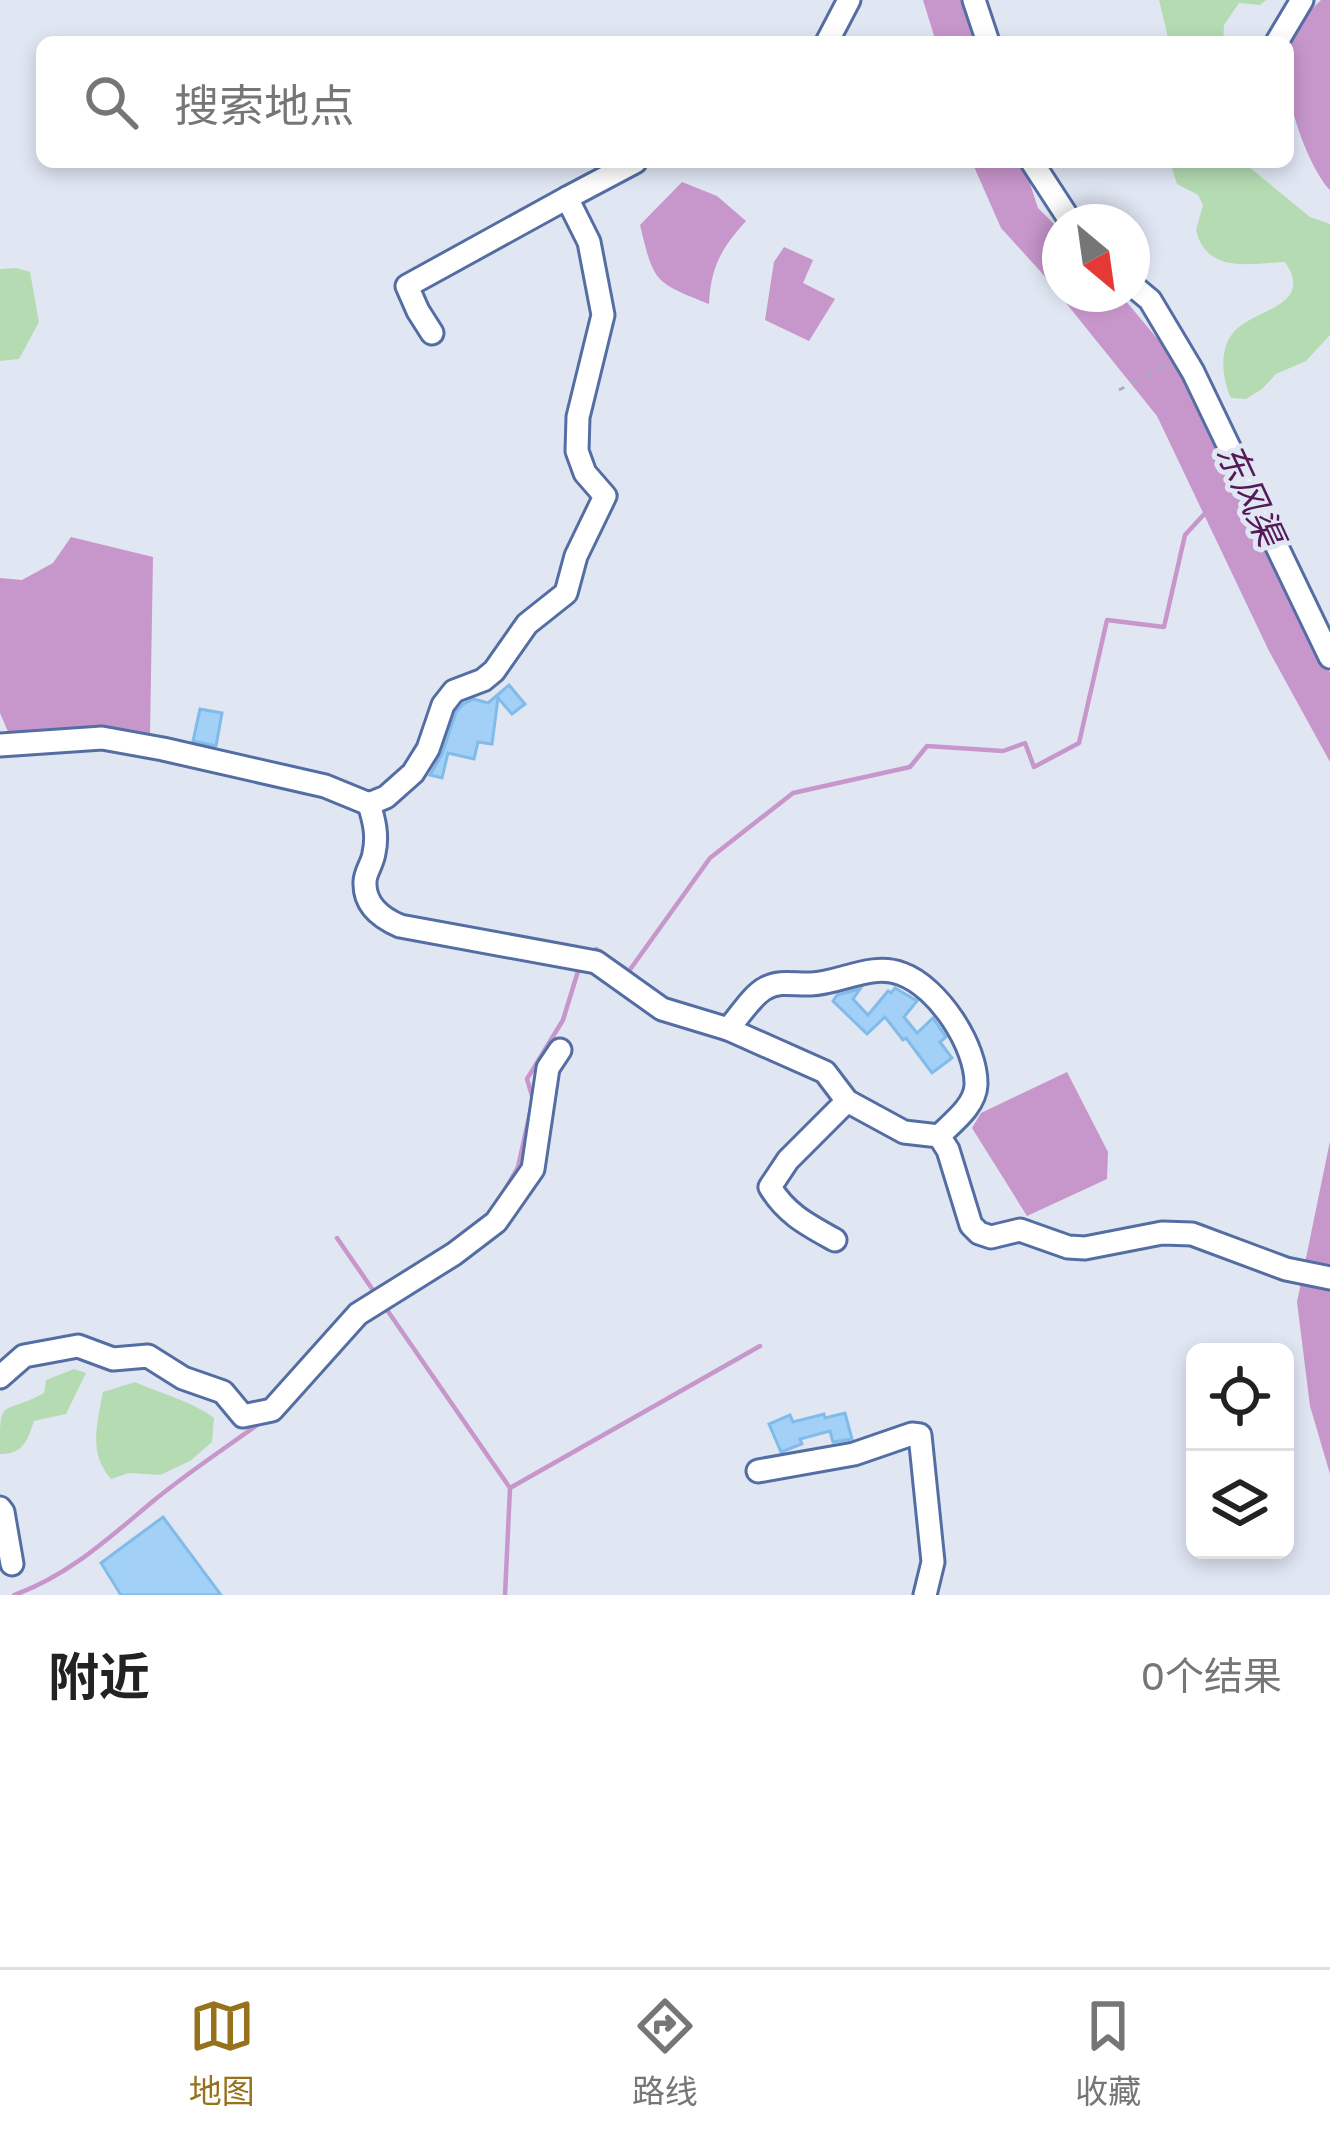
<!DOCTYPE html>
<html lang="zh">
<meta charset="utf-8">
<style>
:root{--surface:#fff;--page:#f2f2f2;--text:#222;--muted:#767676;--line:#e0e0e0;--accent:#97721c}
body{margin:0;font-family:"Golos Text","Noto Sans SC",sans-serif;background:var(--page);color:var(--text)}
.controls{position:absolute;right:36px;bottom:36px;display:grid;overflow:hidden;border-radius:18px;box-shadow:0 6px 18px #0003}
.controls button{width:108px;height:108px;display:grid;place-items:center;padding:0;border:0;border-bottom:3px solid var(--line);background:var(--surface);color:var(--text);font:60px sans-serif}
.compass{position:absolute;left:1042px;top:204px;width:108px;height:108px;border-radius:50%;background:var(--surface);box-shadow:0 6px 18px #0003;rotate:151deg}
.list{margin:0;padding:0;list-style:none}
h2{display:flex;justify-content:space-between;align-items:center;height:156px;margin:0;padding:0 48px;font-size:51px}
h2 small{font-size:39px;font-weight:400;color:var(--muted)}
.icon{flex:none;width:66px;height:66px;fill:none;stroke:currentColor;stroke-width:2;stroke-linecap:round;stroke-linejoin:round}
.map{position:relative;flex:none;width:1330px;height:1595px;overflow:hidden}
.search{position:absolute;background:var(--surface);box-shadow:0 6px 18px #0003;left:36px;right:36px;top:36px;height:132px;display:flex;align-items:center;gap:30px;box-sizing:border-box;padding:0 42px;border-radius:18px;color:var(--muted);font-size:45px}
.sheet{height:372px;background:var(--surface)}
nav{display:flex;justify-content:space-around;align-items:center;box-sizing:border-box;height:168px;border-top:3px solid var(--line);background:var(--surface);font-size:33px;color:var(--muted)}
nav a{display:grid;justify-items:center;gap:6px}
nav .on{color:var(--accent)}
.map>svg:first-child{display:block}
</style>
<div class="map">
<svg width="1330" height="1595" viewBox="0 0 1330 1595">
<rect width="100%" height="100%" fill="#e0e7f3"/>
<g fill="#b5dbb3">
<path d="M1159,0H1266L1260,5L1239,3L1224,25L1223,42H1169Z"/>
<path d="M1170,162H1243L1310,217L1330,224V335L1306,361L1276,374L1262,389L1246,399L1231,398C1221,377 1218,343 1239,327C1263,308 1313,303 1285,262C1251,263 1207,275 1196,230L1203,205L1198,195L1177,184Z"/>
<path d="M16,268L30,272L39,322L19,359L0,361V269Z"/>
<path d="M74,1369L86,1373L66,1414L34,1421C28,1439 23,1455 0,1454C0,1393 1,1417 44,1393L46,1380Z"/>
<path d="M135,1382C159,1393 194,1402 214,1418L212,1442L190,1461L160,1475L129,1473L111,1479C88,1453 97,1424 103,1392Z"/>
</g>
<g fill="#c796cb">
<path d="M923,0H966L981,42H936Z"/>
<path d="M1321,0H1330V190C1306,165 1277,80 1289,47C1295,30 1308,12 1321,0Z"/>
<path d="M972,162H1023L1038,208L1060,230V294H1120L1191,379L1330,673V762L1269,651L1157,416L1041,272L1001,228Z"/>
<path d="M682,182L717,196L746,221C721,249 711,266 709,304C654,282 654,283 640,225Z"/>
<path d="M784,247L813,260L803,283L835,299L809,341L765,320L774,262Z"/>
<path d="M71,537L153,557L150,734L101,728L9,734L0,713V578L22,580L53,563Z"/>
<path d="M1067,1072L1108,1152L1107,1179L1027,1216L972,1128L981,1113Z"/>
<path d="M1330,1141V1474L1310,1406L1297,1302Z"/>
</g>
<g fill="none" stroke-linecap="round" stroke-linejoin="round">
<g stroke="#c796cb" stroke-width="4.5">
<path d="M590,955L596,949L629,971L710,858L793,793L910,767L927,746L1003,751L1025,743L1034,767L1079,743L1107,620L1164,627L1185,535L1208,510"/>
<path d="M502,1195L518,1167L533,1099L527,1079L563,1020L579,968"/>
<path d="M337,1238L375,1293"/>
<path d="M385,1307L510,1488L505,1595"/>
<path d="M510,1488L760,1346"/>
<path d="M14,1595C68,1576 109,1538 152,1502C187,1473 227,1447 264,1420"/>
</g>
</g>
<g fill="#a2d0f6" stroke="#81bbe9" stroke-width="3">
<path d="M509,685L525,704L512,714L498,698L492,744L478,742L474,759L448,753L442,778L430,775L442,754L456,712L463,704L474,699L488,703Z"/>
<path d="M200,709L222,713L216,746L193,741Z"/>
<path d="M895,988L917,1001L904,1017L917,1033L933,1018L946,1037L940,1042L952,1058L932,1073L906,1038L903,1040L885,1017L867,1034L833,1001L837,995L860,989L853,999L868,1015L888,991L891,993Z"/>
<path d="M845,1413L852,1439L833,1442L830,1431L800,1439L802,1444L781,1452L769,1424L790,1415L793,1422L824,1414L825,1418Z"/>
<path d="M163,1517L221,1595H121L101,1563Z"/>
</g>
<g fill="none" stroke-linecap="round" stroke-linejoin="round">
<defs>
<g id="minor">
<path d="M974,0L988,42"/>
<path d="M827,42L849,0"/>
<path d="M1277,42L1302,0"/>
<path d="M1032,162L1071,222"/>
<path d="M1132,285L1150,300L1193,372L1330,657"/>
<path d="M432,333L418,311L407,286L567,198"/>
<path d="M0,745L102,738L163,749L325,786L369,804L386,797L413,773L428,749L443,705L454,691L483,680L494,671L527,624L566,593L576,556L605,496L585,473L577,451L578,417L603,315L589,242L567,198L635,162"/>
<path d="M369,804C374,820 378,835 374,853C373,863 365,872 365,882C364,905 381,918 400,926L596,962L662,1009L728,1029L825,1072L847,1101L904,1132L939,1136L948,1150L971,1225L979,1233L991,1237L1020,1230L1068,1247L1085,1248L1162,1233L1192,1234L1286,1269L1330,1278"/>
<path d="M728,1029C739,1017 752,995 766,988C780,980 796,985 811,984C841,983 872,962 902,974C938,987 977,1046 976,1085C975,1106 953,1122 939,1136"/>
<path d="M835,1240C808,1225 786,1214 770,1187L788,1160L847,1101"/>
<path d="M0,1377L24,1356L78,1346L113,1359L148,1356L183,1378L223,1392L243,1416L272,1410L358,1314L454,1254L496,1222L533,1169L548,1068L560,1050"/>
<path d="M758,1471L854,1454L912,1434L920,1435L933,1562L925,1595"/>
<path d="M0,1508L3,1512L12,1564"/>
</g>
</defs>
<use href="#minor" stroke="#546ea4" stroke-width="27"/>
<path stroke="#a6aebe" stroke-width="3" stroke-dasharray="6 9" stroke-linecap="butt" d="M1119,390L1167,365"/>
<use href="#minor" stroke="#fff" stroke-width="21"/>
</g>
<g text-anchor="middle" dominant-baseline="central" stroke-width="10" stroke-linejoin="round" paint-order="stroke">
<g font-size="36" font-style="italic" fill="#531959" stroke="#e0e7f3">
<text transform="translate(1251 494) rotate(65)">东风渠</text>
</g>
</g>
</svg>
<div class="controls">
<button><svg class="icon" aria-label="locate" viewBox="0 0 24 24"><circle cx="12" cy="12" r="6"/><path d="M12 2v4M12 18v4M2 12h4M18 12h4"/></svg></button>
<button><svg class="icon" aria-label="layers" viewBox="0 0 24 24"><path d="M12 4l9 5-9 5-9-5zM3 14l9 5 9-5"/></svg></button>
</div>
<svg class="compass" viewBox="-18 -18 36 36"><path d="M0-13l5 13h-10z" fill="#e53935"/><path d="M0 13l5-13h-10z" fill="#767676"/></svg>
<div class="search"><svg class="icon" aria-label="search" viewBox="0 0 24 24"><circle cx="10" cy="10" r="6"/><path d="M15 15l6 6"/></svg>搜索地点</div>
</div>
<section class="sheet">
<h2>附近<small>0个结果</small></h2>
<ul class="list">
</ul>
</section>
<nav>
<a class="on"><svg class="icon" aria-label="map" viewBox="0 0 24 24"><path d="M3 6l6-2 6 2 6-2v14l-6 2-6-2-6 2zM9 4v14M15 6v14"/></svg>地图</a>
<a><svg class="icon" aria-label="directions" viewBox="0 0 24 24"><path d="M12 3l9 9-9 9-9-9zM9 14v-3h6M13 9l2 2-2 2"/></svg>路线</a>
<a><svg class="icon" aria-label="saved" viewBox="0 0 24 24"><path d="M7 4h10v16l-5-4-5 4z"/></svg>收藏</a>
</nav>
